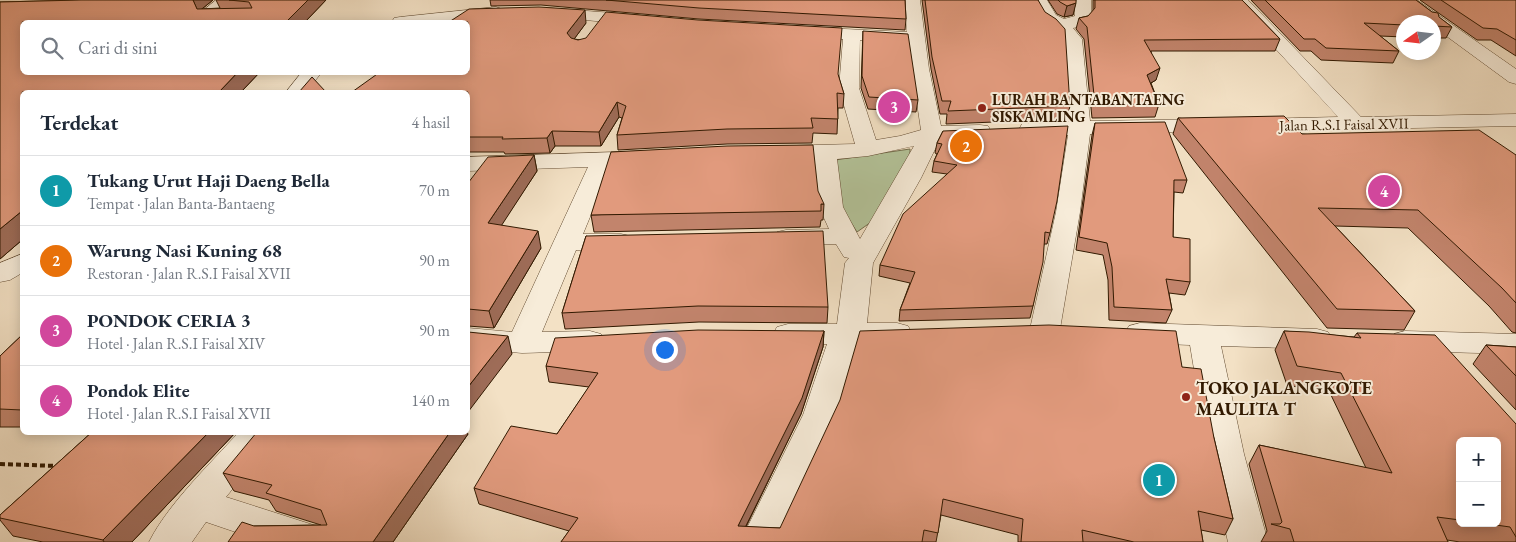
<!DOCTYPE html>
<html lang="id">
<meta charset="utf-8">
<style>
:root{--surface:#fff;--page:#f2f2f3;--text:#1f2937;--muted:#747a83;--line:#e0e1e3;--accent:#8f2418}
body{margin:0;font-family:"EB Garamond",serif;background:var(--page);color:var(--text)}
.controls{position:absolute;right:15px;bottom:15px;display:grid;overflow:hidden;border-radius:8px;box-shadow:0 2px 12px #0003}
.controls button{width:45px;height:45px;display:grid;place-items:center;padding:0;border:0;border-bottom:1px solid var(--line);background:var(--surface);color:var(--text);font:25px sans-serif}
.compass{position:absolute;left:1396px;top:15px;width:45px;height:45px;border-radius:50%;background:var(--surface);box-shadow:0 2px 12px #0003;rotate:256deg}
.you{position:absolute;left:664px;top:349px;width:18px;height:18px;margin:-12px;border:4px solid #fff;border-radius:50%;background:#1a73e8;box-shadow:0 0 0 8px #1a73e833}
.badge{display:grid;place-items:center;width:32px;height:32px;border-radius:50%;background:var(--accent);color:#fff;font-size:16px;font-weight:700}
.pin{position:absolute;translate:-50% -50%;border:2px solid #fff;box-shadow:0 1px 5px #0006}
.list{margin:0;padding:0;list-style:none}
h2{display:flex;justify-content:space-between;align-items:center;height:65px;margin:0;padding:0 20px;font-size:21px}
h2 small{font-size:16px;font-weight:400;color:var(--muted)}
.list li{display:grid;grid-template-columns:32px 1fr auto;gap:15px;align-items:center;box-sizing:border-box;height:70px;padding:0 20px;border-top:1px solid var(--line)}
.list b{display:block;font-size:19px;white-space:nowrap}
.list p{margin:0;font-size:16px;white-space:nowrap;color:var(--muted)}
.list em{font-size:16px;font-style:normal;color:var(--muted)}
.icon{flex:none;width:28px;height:28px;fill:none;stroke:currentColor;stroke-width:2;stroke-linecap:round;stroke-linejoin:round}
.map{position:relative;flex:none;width:1516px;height:542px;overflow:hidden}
.search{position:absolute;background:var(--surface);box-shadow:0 2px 12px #0003;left:20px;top:20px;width:450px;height:55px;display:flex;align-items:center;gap:12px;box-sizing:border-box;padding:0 18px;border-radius:8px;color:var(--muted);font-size:19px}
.panel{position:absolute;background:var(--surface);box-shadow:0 2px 12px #0003;left:20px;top:90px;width:450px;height:345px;border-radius:8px}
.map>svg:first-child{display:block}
</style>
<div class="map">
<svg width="1516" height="542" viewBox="0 0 1516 542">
<rect width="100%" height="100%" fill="#f3e1c5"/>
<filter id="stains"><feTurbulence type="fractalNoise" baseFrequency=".004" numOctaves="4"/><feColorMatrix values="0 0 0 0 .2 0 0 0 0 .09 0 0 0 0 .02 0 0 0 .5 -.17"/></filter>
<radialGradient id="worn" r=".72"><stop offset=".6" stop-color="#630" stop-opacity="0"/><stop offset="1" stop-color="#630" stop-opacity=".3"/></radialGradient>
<path fill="#b4c49a" stroke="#726e4d" d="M910,149V160L874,220L857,232L840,205L835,160Z"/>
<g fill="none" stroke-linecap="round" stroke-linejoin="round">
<defs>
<g id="minor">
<path d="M216,0H235L217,15L254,18L256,22H203L200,13Z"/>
<path d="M904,0H920L929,69L941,126L980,125L988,126L991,131L988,136L940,139L921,178L873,263L867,323H897L908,326L912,333L908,340L897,343H857C843,414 810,477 780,542H740L803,415L827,344H788L777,341L773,334L777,327L788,324H837L845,263L849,258L844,257L836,244L786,246L777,244L773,238L777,232L786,230L829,229L819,207L814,159L777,160L769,158L766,153L769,148L777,146L855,144L839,88L843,39L803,37L797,36L794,32L797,28L803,27L907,32ZM860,40L908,43L921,130L900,136L876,140L859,88ZM914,146L860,239L843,207L837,159L868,156Z"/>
<path d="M1031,0H1047L1056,15L1064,19L1075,16V0H1091V18L1084,26L1073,28L1082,39L1090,121L1212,119L1219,121L1223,125L1219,129L1212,131L1090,134L1080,212L1060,329L1056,336L1045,339L1034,336L1030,329L1056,212L1068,135H1030L1022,134L1019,129L1022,124L1069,122L1064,40L1055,29L1044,22Z"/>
<path d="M1231,0H1248L1361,117L1516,114V126L1255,131L1248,129L1244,125L1248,121L1255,119L1338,117Z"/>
<path d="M1399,0H1417L1516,69V84L1509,82L1434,27V22H1428Z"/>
<path d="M496,7L502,9L504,12L502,15L443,22H392L394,18L400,17Z"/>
<path d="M549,8L638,15L644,16L646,20L644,24L638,25L543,16L541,13L543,10Z"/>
<path d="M302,72H322L306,92H286Z"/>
<path d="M647,151L655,153L658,158L655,163L611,166L583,234H621L630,236L634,242L630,248L621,250H576L542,332L590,331L601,334L605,341L601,348L590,351L522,353L468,348V328L512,332L588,167L468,171V157Z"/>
<path d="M22,254V273L10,280L0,282V263Z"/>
<path d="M1140,323L1317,329L1328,332L1332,339L1328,346L1317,349L1221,346L1244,454L1268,542H1228L1208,454L1190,345L1140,343L1129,340L1125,333L1129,326Z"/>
<path d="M1405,331L1516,334V354L1405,351L1394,348L1390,341L1394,334Z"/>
<path d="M239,432H277L272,441L226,497L329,530L335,542H265L206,522L192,542H149C168,504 210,464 239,432Z"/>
</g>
</defs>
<use href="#minor" stroke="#624b31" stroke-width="1"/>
<path stroke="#311900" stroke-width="4" stroke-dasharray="5 3" stroke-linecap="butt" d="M0,464L57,466"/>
<use href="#minor" fill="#f7ecd9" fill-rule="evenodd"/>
</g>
<g fill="#c2846c" stroke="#311900" fill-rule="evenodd">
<path d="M81,0H213L202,9L220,8L216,0H326L305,22H22V72H260L241,92H22V240L0,259V2Z"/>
<path d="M490,0H905L906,19L905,30L699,19L541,5L491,6Z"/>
<path d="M922,0H1038L1070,106L1067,119L946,124L947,114H940L931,69Z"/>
<path d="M1048,0H1076L1073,15L1064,17L1057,14Z"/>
<path d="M1093,0H1242L1280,39L1275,51H1151L1156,80L1151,83L1159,104L1155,117L1092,118L1084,39L1076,29L1079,18L1088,16L1093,11Z"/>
<path d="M1251,0H1416L1452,27L1446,38H1434V22H1404V37L1380,36L1399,51L1393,63L1321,60L1311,51H1300Z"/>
<path d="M1420,0H1516V56L1491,40H1477Z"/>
<path d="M586,23L574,39L838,75L844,94L843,108H838L837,134L813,133L812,143L727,144L618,150L617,135L622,118L619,117L601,146H555L550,153L505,154L504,152H468V92Z"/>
<path d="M863,31L918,100L916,112L868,109L861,88Z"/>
<path d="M1178,118L1302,134L1516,155V333L1512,332L1489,306L1408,228L1335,226L1415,311L1404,330L1327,328L1173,134Z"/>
<path d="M1095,123L1187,180L1183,193L1174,192L1173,237L1190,282L1185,295L1169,293L1172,310L1166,323L1109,320L1108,280L1103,255L1076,250L1092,135Z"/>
<path d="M943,131L1050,233L1047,244H1044L1033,306L1030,318L899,321L900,310L910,283L879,276L880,265L947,174L932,172L934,161L937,154L935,153L937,143Z"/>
<path d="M534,155L537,171L501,225L541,248L494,328L468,326V327V183Z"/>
<path d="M824,204L823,220H821L820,227L594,232L591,215Z"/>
<path d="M586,236L828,307L827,323L699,322L565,329L562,313Z"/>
<path d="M824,331L823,347L801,414L746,527L780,528L1182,367L1214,438L1233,519L1225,535L1201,530L1203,542H1018V535L941,515L936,542H561L569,531L479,504L474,488L557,434L589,387L549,382L546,366Z"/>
<path d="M1284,331L1354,337L1357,333L1516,424V542H1460L1447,540L1448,542H1261L1267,531L1249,464L1259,445L1366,468L1330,393L1287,385L1275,350ZM1460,441L1497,523H1460Z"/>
<path d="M22,335V427H0V356Z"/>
<path d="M1486,345L1516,347V410L1473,364Z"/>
<path d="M92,432H236L132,542H43L13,536L0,520V515Z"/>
<path d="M468,434L393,542H228L254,526L321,525L276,511L269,500L234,491L223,473Z"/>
</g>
<g fill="#9e6c58" stroke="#311900">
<path d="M193,0H213L198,12Z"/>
<path d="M308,0H326L305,22H286Z"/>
<path d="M1076,3L1073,15L1064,17L1067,6Z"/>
<path d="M585,10L586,23L569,46L567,33Z"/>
<path d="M1160,68L1156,80L1144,87L1147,75Z"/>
<path d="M238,72H260L241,92H219Z"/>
<path d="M617,102L619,117L601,146L599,132Z"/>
<path d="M552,131L555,146L550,153L547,138Z"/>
<path d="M534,155L537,171L492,240L488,223Z"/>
<path d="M22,211V240L0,259V229Z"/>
<path d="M538,231L541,248L494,328L489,311Z"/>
<path d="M824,331L823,347L801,414L738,542V526Z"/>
<path d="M508,336L512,354L468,412V387Z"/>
<path d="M209,432H236L132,542H104L103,540Z"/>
<path d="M450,432H467L468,434L393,542H373Z"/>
</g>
<g fill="#e19a7d" stroke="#311900">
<path d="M81,0H193L197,9L252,8L249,2L229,0H308L286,22H22V72H238L219,92H22V211L0,229V2Z"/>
<path d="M606,0H905L906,19L699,8Z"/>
<path d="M925,0H1038L1045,12L1056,19L1065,29L1070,106L948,111L951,101H942L932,57Z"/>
<path d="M1058,0H1076V3L1067,6L1060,2Z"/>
<path d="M1095,0H1242L1280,39L1144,40L1160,68L1147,75L1159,104L1095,105L1087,27L1079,18L1088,16L1095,8Z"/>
<path d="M1265,0H1416L1432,12L1438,13L1439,17L1452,27L1434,26V22H1404V25L1364,23L1399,51L1326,48L1315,39H1304Z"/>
<path d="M1441,0H1516V40L1497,29L1483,28Z"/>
<path d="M539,7L585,10L567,33L571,38L578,40L586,38L606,12L698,20L842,28L838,74L844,94L837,93L838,119L811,118L813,128L727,129L617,135L626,106L617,102L599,132L552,131L547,138L502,139L503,137H468V92H352L380,72H468V22H449L469,9Z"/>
<path d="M863,31L908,34L918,100L869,97L862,76Z"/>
<path d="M312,77L326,92H299Z"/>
<path d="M1284,116L1302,134L1479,130L1516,155V303L1502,288L1418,210L1318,208L1415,311L1337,309L1178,118Z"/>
<path d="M1165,122L1187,180H1174L1173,237L1190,239V282L1166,279L1172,310L1114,307L1112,267L1107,243L1079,237L1095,123Z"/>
<path d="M1068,126L1057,201L1050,233L1045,232L1043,262L1033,306L900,310L915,272L880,265L903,214L957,165L934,161L942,144L937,143L943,131Z"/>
<path d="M813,145L818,191L824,204H821V211L591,215L611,152L727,146Z"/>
<path d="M534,155L488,223L538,231L489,311L468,309V183L488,157Z"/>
<path d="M823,231L828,307L698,306L562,313L586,236Z"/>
<path d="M1049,325L1176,331L1182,367L1201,369L1214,438L1233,519L1198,511L1203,542H1134L1082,530L1083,542H1021L1023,519L943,499L938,533L924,530L922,542H561L578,518L474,488L511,426L557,434L598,373L546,366L555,338L698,330L824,331L802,398L738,526L780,528L840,400L860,331Z"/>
<path d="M1284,331L1309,332L1361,338L1357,333L1435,335L1516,424V537L1510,527L1482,523H1497V441H1460V520L1437,517L1448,542H1294L1290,529L1271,524H1280L1282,522L1259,445L1392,473L1341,373L1297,366Z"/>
<path d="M468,332L508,336L468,387Z"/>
<path d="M22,335V410L0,409V356Z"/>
<path d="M1486,345L1516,347V376Z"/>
<path d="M92,432H209L103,540L0,518V515Z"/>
<path d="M257,432H450L373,542H228L242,522L254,526L327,525L321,510L266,493L272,485L223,473Z"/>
</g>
<g fill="#8f2418" stroke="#f7ecd9" stroke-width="2">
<circle cx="982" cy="108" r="5"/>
<circle cx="1186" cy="397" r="5"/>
</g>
<g text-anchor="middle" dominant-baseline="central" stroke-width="4" stroke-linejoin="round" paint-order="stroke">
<g font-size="15" font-weight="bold" fill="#311900" stroke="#f7ecd9" text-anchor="start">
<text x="992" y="99">LURAH BANTABANTAENG<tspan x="992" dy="17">SISKAMLING</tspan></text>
</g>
<g font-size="15" fill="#311900" stroke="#f7ecd9">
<text transform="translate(1344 124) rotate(-1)">Jalan R.S.I Faisal XVII</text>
</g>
<g font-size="18" font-weight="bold" fill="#311900" stroke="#f7ecd9" text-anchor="start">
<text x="1196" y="387">TOKO JALANGKOTE<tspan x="1196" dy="21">MAULITA T</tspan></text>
</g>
</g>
<rect width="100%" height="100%" filter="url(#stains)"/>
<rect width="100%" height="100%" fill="url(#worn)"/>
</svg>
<div class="controls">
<button>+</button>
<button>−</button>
</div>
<svg class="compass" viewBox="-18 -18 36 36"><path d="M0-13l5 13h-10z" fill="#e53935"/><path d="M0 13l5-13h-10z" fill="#747a83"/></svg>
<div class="you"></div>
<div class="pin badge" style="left:1159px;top:480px;background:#0f9aa8">1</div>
<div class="pin badge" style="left:966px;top:146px;background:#e8710a">2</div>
<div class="pin badge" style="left:894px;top:107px;background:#d1479c">3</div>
<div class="pin badge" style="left:1384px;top:191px;background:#d1479c">4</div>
<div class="search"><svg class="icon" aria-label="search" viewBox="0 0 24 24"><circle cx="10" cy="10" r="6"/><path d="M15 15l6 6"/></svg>Cari di sini</div>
<section class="panel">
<h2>Terdekat<small>4 hasil</small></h2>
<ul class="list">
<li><span class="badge" style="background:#0f9aa8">1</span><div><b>Tukang Urut Haji Daeng Bella</b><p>Tempat · Jalan Banta-Bantaeng</p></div><em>70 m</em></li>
<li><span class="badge" style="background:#e8710a">2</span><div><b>Warung Nasi Kuning 68</b><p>Restoran · Jalan R.S.I Faisal XVII</p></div><em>90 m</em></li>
<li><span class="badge" style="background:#d1479c">3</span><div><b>PONDOK CERIA 3</b><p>Hotel · Jalan R.S.I Faisal XIV</p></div><em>90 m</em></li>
<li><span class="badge" style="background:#d1479c">4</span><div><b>Pondok Elite</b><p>Hotel · Jalan R.S.I Faisal XVII</p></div><em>140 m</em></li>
</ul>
</section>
</div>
